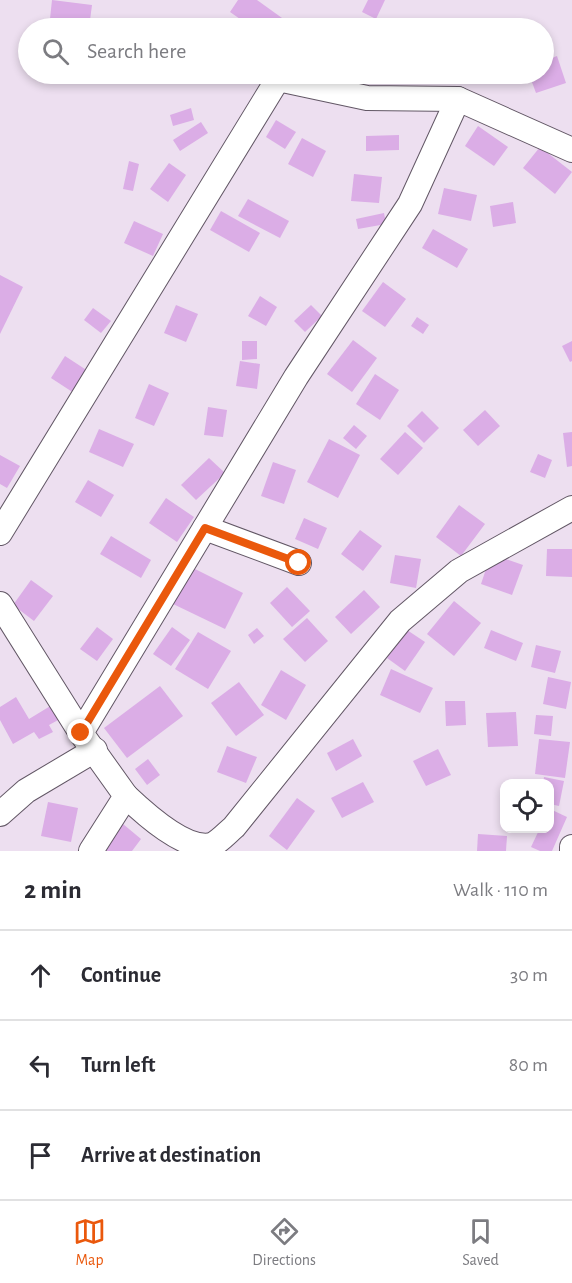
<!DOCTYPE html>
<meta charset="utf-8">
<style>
:root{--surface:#fff;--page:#f7f7f7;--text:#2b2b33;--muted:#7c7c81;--line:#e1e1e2;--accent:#ea580c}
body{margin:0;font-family:"Alegreya Sans",sans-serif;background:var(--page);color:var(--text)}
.controls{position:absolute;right:18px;bottom:18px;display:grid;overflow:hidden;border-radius:12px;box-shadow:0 3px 9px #0003}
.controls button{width:54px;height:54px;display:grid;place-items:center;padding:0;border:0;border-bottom:2px solid var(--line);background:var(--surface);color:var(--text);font:30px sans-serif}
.stop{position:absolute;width:18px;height:18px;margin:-14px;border:4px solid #ea580c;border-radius:50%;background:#fff}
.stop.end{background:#ea580c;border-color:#fff;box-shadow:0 2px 6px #0008}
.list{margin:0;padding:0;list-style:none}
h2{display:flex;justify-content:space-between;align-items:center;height:78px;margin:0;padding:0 24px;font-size:26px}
h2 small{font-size:20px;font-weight:400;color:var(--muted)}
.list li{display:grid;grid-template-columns:39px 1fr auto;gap:18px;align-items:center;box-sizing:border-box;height:90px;padding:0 24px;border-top:2px solid var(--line)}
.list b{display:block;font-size:22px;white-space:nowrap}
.list em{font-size:20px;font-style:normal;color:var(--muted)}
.icon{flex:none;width:33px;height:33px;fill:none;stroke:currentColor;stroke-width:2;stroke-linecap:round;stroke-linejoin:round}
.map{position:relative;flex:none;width:572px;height:851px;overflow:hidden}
.search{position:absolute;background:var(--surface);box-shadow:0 3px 9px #0003;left:18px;right:18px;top:18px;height:66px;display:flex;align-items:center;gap:15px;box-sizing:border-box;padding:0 21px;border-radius:33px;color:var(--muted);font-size:22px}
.sheet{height:348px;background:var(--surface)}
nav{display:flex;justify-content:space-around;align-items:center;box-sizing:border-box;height:84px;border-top:2px solid var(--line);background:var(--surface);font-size:16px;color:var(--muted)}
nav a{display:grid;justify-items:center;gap:3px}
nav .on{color:var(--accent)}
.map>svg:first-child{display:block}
</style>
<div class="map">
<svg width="572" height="851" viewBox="0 0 572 851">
<rect width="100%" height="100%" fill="#eddff0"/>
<g fill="#dbade6">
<path d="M52,0L92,5L89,28H49Z"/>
<path d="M238,0H257L289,23L285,28H253L230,12Z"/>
<path d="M368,0H385L376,19L362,12Z"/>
<path d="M557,56L566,83L536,93L529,74H544V61Z"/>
<path d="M326,74H350L340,85Z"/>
<path d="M394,74H417L415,84L392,79Z"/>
<path d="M191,108L194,120L173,126L170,115Z"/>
<path d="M276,120L296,132L285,149L266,137Z"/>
<path d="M201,122L208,133L180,151L173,140Z"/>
<path d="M478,126L508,147L494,166L465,146Z"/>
<path d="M399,135V150L366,151V136Z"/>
<path d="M302,138L326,151L313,177L288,164Z"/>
<path d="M540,147L572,172L555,194L523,168Z"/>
<path d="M129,161L139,164L133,191L123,189Z"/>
<path d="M169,163L186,175L168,202L150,189Z"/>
<path d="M354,174L382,177L379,203L351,201Z"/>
<path d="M444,188L477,195L471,221L438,214Z"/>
<path d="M248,199L289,221L280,238L238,216Z"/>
<path d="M513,202L516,223L493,227L490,206Z"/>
<path d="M221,211L260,233L249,252L210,230Z"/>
<path d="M384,213L386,224L358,229L356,219Z"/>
<path d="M134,221L163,234L153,256L124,243Z"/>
<path d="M433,229L468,249L457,268L422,248Z"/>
<path d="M0,275L23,287L0,334Z"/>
<path d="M383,282L406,299L385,327L362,311Z"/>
<path d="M260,296L277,307L266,326L248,316Z"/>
<path d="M176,305L198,314L186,342L164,333Z"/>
<path d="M311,305L322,316L305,332L294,321Z"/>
<path d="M93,308L111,321L101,333L84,320Z"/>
<path d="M417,317L429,325L423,334L411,326Z"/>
<path d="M353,340L377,358L352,392L327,374Z"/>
<path d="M242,341H257V359L242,360Z"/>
<path d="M572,341V361L570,362L562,346Z"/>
<path d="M65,356L91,373L77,395L51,378Z"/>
<path d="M240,361L260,364L257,389L236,386Z"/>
<path d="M375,374L399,390L380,420L356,404Z"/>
<path d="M149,384L169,393L154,426L135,418Z"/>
<path d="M208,407L227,410L223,437L204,435Z"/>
<path d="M485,410L500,426L478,446L463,430Z"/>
<path d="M422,411L439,428L424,443L407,426Z"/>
<path d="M354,425L367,436L356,449L343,438Z"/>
<path d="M99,429L134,444L123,467L89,452Z"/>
<path d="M405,432L423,448L398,475L380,459Z"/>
<path d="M572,432V466L567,467L563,433Z"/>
<path d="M329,439L360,455L338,498L307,482Z"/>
<path d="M538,454L552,460L545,478L530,472Z"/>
<path d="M0,455L20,466L7,488L0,484Z"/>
<path d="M209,458L225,473L196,500L181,485Z"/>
<path d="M273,462L296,470L284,504L261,496Z"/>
<path d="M88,480L114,495L101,517L75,502Z"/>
<path d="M166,498L194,517L177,542L149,523Z"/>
<path d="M459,505L485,524L461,556L436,537Z"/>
<path d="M304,518L327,528L318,549L295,539Z"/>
<path d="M360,530L382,546L363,571L341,554Z"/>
<path d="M111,536L151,560L141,578L100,554Z"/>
<path d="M547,549H572V577L546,576Z"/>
<path d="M491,554L523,565L512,595L481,584Z"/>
<path d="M395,555L421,559L416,588L390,583Z"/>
<path d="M189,566L243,593L225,629L171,603Z"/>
<path d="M31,580L53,596L34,621L13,605Z"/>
<path d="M287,587L310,611L292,627L270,603Z"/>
<path d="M364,590L380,607L351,634L335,617Z"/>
<path d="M454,601L481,623L454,656L427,634Z"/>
<path d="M307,618L328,641L305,662L283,639Z"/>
<path d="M97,627L113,639L97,661L80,649Z"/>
<path d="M172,627L190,640L171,666L153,654Z"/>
<path d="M257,628L264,636L254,644L248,635Z"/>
<path d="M407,630L425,642L405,671L387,658Z"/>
<path d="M491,630L523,643L516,661L484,648Z"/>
<path d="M198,632L231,651L208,689L175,669Z"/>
<path d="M536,645L561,651L555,673L531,667Z"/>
<path d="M391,669L433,688L420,713L380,695Z"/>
<path d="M281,670L306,685L286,720L261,705Z"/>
<path d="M548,677L571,682L566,709L543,704Z"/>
<path d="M239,682L264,715L236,736L211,703Z"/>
<path d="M160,686L183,716L127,758L104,728Z"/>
<path d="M16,697L29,719L52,705L60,719L49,725L53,732L39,739L34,732L13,744L0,720V707Z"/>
<path d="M445,701H465L466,725L446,726Z"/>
<path d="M516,712L518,746L488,747L486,713Z"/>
<path d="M536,715L553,716L551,736L534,734Z"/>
<path d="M353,739L362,756L336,771L327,753Z"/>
<path d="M539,739L570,742L565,778L535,774Z"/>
<path d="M227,746L257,757L246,783L217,772Z"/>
<path d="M438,749L451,775L426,786L413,761Z"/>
<path d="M148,759L160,775L147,785L135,769Z"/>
<path d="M544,777L564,781L559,806L550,804V784H543Z"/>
<path d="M363,782L374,802L342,818L331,798Z"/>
<path d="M297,798L315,811L287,850L269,836Z"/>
<path d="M48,802L78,808L71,842L41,836Z"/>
<path d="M550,809L567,817L552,851H540L531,847L540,828H550Z"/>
<path d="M123,824L141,839L132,851H101Z"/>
<path d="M478,834L507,836L506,851H477Z"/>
</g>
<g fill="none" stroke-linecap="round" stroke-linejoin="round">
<defs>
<g id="minor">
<path d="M278,79L367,98L458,99L572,150"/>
<path d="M205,528L299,563"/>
<path d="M0,533L281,74"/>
<path d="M0,604L81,733"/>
<path d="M126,796C144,813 185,851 212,845C220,841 227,833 234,827L400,621L459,571L572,508"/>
<path d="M0,814L26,791L95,750"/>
<path d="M91,851L126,796L81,733L296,377L410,204L458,99"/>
<path d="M572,851V847"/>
</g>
</defs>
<use href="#minor" stroke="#625765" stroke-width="26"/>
<use href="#minor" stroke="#fff" stroke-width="24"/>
</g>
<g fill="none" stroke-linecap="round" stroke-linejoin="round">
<path stroke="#ea580c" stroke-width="8" d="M81,733L205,528L299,563"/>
</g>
</svg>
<div class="controls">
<button><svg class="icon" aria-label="locate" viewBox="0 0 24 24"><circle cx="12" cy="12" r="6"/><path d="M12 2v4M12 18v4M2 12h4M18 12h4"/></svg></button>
</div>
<div class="stop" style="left:299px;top:563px"></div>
<div class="stop end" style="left:81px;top:733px"></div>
<div class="search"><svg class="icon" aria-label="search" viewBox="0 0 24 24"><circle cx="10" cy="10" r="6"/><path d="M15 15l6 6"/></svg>Search here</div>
</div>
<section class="sheet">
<h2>2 min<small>Walk · 110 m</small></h2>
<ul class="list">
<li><svg class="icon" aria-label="ahead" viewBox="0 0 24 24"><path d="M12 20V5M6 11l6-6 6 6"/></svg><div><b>Continue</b></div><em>30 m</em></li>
<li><svg class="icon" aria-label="left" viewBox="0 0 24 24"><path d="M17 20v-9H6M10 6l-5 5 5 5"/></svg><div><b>Turn left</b></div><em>80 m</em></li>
<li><svg class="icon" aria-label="arrive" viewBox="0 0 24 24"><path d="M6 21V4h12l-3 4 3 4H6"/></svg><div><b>Arrive at destination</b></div></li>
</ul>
</section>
<nav>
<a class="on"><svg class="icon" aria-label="map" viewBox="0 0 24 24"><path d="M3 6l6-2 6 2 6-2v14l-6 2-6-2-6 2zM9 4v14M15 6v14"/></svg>Map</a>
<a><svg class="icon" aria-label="directions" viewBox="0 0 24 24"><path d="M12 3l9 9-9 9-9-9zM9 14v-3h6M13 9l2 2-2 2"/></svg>Directions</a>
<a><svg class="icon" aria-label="saved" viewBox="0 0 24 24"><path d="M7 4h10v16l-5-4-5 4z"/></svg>Saved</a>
</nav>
